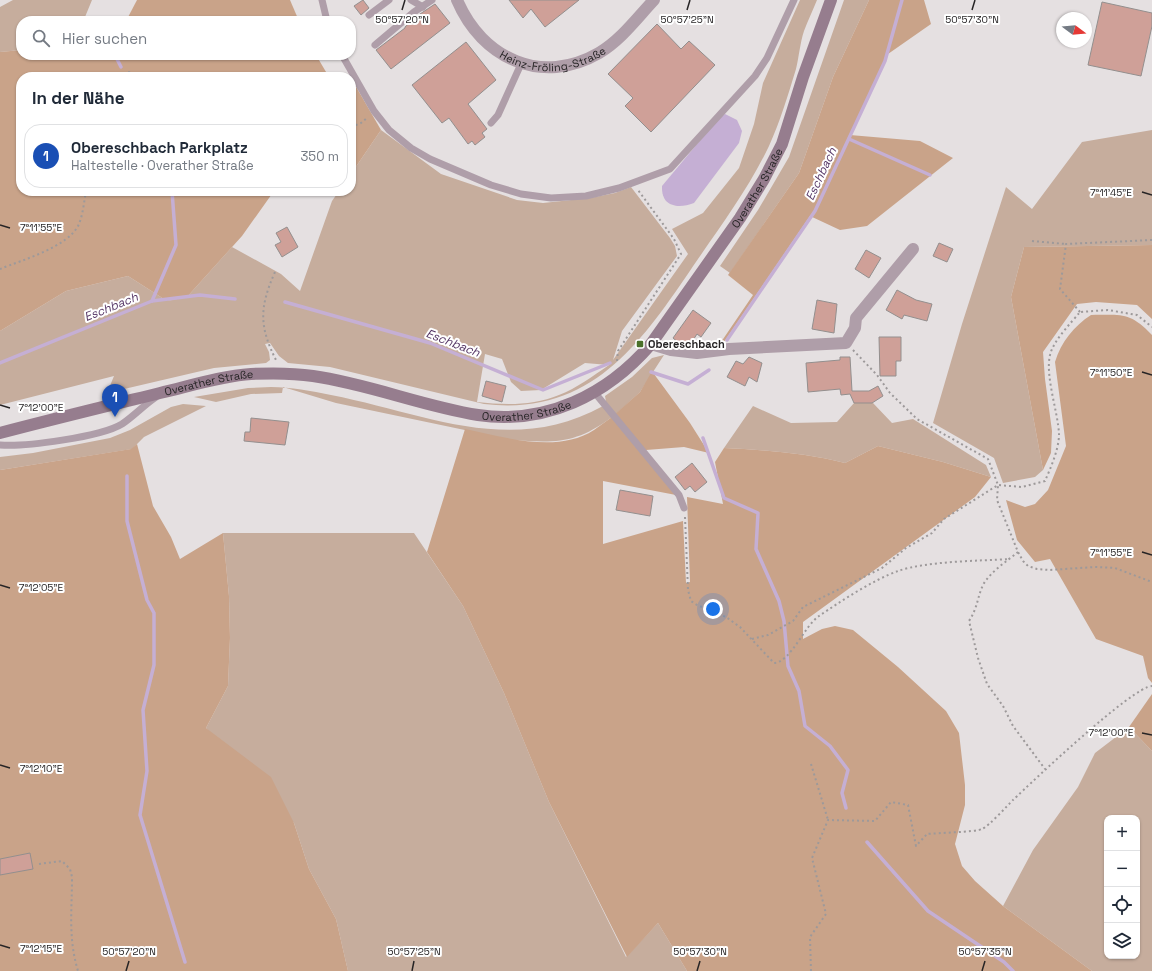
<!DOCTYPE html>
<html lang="de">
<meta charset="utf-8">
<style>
:root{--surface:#fff;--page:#f2f2f3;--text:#1f2937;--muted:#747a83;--line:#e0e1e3;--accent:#1a73e8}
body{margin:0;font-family:"Space Grotesk",sans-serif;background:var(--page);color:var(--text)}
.controls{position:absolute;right:12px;bottom:12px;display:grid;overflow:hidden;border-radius:8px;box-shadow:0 1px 3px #0004}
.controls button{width:36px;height:36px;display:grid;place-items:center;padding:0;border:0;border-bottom:1px solid var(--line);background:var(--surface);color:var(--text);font:20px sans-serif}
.compass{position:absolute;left:1056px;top:12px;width:36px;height:36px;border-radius:50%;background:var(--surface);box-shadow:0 1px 3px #0004;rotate:106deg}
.you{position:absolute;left:713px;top:609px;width:14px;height:14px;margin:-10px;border:3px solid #fff;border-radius:50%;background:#1a73e8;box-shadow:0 0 0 6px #1a73e833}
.badge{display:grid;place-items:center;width:26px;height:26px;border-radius:50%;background:var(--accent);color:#fff;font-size:13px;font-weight:700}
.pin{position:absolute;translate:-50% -33px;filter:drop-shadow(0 1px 2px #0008)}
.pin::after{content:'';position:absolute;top:21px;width:14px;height:12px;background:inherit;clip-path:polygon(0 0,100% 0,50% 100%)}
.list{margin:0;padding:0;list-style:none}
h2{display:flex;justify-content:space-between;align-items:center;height:52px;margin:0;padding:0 16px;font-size:17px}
h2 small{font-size:13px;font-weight:400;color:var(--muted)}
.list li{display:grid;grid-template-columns:26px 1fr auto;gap:12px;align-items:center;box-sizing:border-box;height:64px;margin:0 8px 8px;padding:0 8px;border:1px solid var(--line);border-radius:16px}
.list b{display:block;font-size:15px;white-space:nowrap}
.list p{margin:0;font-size:13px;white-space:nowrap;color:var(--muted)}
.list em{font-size:13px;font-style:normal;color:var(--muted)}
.icon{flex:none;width:22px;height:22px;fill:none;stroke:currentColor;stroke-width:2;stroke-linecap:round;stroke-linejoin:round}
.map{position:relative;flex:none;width:1152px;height:971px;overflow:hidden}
.search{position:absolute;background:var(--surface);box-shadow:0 1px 3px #0004;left:16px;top:16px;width:340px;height:44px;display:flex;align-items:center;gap:10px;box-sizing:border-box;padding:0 14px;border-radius:16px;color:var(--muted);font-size:15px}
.panel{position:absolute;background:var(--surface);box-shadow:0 1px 3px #0004;left:16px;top:72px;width:340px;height:124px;border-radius:16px}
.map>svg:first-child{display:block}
</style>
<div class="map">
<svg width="1152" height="971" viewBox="0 0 1152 971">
<rect width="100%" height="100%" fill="#e5e0e1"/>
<g fill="#c6ad9d" fill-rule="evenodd">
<path d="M13,0H92L85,17L87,21H21V50L0,52V7Z"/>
<path d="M800,0H817C813,10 808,20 804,31C800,43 799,57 796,69C788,95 780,122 769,146C750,186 723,223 698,259C644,338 595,417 484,404L330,367L288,363L279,356L270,343L265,344L269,352L270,360L266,363L214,368L107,393L114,376L0,405V331L66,291L128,276L167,301L187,297L232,247L281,274L300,291L332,201L339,191H351V174L381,130L441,174L517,200L543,203L590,198L615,193L631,187L670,238L675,246L677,256L622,331L613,360L688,254L672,229L703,213L739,168L754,124L763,83ZM485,354L502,359L511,382L521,391L541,390L585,363L609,365C593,376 577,388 559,395C533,406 504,405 477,402Z"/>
<path d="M844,0H869L833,77L799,173L730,273L720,266L758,210L789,157Z"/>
<path d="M1152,130V245L1024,247L1011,297L1043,470L1035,477L1003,483L994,458L933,423L962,324L1006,187L1032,209L1082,142Z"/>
<path d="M664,355L640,392L616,414L606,402L605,396L632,377L652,358Z"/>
<path d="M271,387C291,387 311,391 331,395C424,413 511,457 603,406L612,417C576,444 555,443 512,440L336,403L283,387L282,393L251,394L216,402L194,397L248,388Z"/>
<path d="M854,403H873L892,423L913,419L986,465L991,477L943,462L878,446L845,463C805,453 765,450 724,448L753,406L791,423L837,422Z"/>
<path d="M183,404L206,406L144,437L132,449L0,470V457L33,453L110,438L130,430L171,407Z"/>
<path d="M223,533H414L463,606L504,693L549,802L626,957L658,923L687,971H348L336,919L309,869L294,823L206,728L228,686L230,638L229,596Z"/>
<path d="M1129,727L1152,751V971H1092L1003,906L1033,850L1078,787L1095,753ZM1107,818H1137V956H1107Z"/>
</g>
<g fill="#c9a389">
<path d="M137,0H290L299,21H126Z"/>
<path d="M869,0H924L931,24L888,54L850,135L920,141L953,158L867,226L840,230L810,216L720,348H717L753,295L728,275L799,173L833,77Z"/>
<path d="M21,50V55H316L329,77H21V191H274L242,236L187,297L167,301L128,276L66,291L0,331V52Z"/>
<path d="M351,78L381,130L351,174Z"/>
<path d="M1152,245V319L1137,305L1096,302L1077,304L1043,352L1045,379L1052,431L1051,453L1043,470L1011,297L1024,247Z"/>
<path d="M1091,315C1122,315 1130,312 1152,335V683L1148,678L1143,656L1096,639L1050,559L1035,562L1017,540L1006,500L1025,507L1035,504L1048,490L1066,446L1055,362C1061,342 1074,326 1091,315Z"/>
<path d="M651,373L654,374L690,423L709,453L684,447L646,450L613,416L640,392Z"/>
<path d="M612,417L676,495L603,481V544L683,521L686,583L690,582L687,497L723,504L715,462L724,448C765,450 805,453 845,463L878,446L943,462L991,477L975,497L803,622V639L822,629L835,626L853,630L898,667L946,711L959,733L965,785V805L955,844L962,866L975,881L1003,906L1092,971H687L658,923L627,957L549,802L504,693L463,606L427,552L465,429C504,437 557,454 594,430C600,426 606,421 612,417Z"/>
<path d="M137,444L153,506L171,537L180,559L223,533L229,596L230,638L228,686L206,728L271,777L294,823L309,869L336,919L348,971H0V470L131,449Z"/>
<path d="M1152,694V751L1129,727Z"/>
</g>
<path fill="#c5afd4" d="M725,114L737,120L742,131L739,143L694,203C678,209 661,207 662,186L718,119Z"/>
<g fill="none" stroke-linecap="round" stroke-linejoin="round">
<g stroke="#c5afd4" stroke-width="3.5">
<path d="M115,55L121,67"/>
<path d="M849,139L930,175"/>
<path d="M152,301L176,245L172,191"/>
<path d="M285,302L430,343L543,390L610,363"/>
<path d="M727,340L815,211L885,61L902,0"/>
<path d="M0,363L152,301L200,295L235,299"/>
<path d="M651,372L688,384L709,370"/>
<path d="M703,438L724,498L758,513L756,549L779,601L784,621L788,666L799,691L805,726L830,746L848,770L842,793L846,808"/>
<path d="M127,476V521L147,600L154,613V665L143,710L147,771L140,815L185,962"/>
<path d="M867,842L928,911L1004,962L1013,971"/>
</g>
</g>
<g fill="#cfa098" stroke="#938f8e">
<path d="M363,0L369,8L361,15L354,6Z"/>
<path d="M509,0H579L545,27L531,9L523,18Z"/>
<path d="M1102,2L1152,13V26L1141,76L1088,65Z"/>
<path d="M435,4L450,23L391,69L376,50L405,28V27L417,16Z"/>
<path d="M657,24L681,49L689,41L715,65L651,132L625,106L633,98L608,74Z"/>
<path d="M466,42L496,80L468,104L487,129L482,133L485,137L475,145L472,141L468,144L449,118L442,123L412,85Z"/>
<path d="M287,227L298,247L282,257L275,245L281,242L276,233Z"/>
<path d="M939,243L953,249L947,262L933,256Z"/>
<path d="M866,250L881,258L869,278L855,269Z"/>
<path d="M897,290L916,300L932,304L927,321L904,315L902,319L886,310Z"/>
<path d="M817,300L837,304L834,333L812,329Z"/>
<path d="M693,310L711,323L701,337L697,334L690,345L680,344L673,338Z"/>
<path d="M879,337H901V361H896V376H880Z"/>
<path d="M749,357L762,363L757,382L749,377L745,386L727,377L736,361L743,364Z"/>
<path d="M840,357H850L852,391H869L878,386L883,396L872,403H854L850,394L841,395L840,389L808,392L806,363L840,360Z"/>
<path d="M486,381L506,386L502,402L482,396Z"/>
<path d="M251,418L289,422L285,445L244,441L245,432H250Z"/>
<path d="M692,463L707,482L695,492L690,486L685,490L675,477Z"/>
<path d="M620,490L653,496L650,516L616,510Z"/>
<path d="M30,853L33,869L0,875V859Z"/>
</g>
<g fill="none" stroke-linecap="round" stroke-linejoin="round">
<g stroke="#9d999a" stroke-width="2" stroke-dasharray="2 3" stroke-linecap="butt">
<path d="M114,77L128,72L149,77"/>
<path d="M351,127L361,123L367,118"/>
<path d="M1032,241L1066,244"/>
<path d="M0,269C22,260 69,247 79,224C83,214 84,202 86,191"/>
<path d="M275,272C259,308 259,327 277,362"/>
<path d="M1080,312L1060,289L1066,244L1152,240"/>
<path d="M853,350L877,375L890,393L917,419L988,459L998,485L997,500L1018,552L1023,561L1028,566L1037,569L1049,570L1095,567L1115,568L1152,582"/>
<path d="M617,361L618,351L681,254L674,239L638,190"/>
<path d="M685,517L688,590L691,601L697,605L726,617L740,627L774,663C791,662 804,626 819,616C841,601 873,580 898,571C927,561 978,561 1010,559"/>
<path d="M1018,552C1007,561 990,572 983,585C977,598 978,607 969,621L978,658L987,684L1003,706L1013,726L1045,769"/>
<path d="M752,639L768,635L793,621L803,607L882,568L906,548L932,533L944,519L998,485L1022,487L1045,481C1051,467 1059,449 1059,434C1058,412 1045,376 1050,355C1053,341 1071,323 1080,312L1108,310L1137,315L1152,327"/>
<path d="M811,764L828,820"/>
<path d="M39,864L62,861L70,869L72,877C72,911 68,938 78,971"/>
<path d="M811,971L810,937L826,914L812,858L828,820L875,821L891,802L908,805L916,846L927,834C936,833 976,832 982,829C989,826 1006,807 1013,800C1033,781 1132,687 1152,686"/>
</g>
<g stroke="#af9ea9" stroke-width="7">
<path d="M322,0L327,21"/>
<path d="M411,0L423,7"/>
<path d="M369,15L389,0"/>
<path d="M375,45L414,12L432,0"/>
<path d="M342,55L374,111L389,130L411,148L430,159L491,185L521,194L551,198L586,196L619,188L670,169L755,76L767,58L794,0"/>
<path d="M491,123L498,115L521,64"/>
<path d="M595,393L679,495L684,508"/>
<path d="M0,445C24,447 101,437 122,424C134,416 144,405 156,397"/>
</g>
<g stroke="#af9ea9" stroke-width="12">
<path id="s1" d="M457,0C482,59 542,86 599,53C621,40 637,18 654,0"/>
<path d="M651,344L671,350L697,353L729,349L846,343L855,328L856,318L913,249"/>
</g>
<path stroke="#967d8e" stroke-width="12" id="s2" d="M0,433C53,419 107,406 160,393C190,386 221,376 251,374C272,373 293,373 313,376C369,384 422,406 478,415C546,425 607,395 651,344L740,218L764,179L782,144L803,77L831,0"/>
</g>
<path fill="none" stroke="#262425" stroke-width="1.5" d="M402,10L405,0M687,10L690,0M972,10L975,0M1142,192L1152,195M0,225L10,228M1142,372L1152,375M0,405L10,408M1142,552L1152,555M0,585L10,588M1142,733L1152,735M0,765L10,768M0,945L10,948M126,971L129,961M412,971L414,961M697,971L700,961M982,971L985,961"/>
<rect fill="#4a702a" stroke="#fff" stroke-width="1.5" x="636" y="340" width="8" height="8" rx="2"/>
<g text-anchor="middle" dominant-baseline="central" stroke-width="4" stroke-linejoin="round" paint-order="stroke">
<g font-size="11" fill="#262425" stroke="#fff">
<text stroke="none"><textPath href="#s1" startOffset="125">Heinz-Fröling-Straße</textPath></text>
<text stroke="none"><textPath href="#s2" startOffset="874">Overather Straße</textPath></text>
<text stroke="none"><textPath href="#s2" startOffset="215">Overather Straße</textPath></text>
<text stroke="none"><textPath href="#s2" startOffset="539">Overather Straße</textPath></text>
</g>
<g font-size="11" font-weight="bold" fill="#262425" stroke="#fff" text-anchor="start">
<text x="648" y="344">Obereschbach</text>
</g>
<g font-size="12" font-style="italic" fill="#563767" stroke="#fff">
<text transform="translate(821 174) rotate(-65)">Eschbach</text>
<text transform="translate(111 307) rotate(-22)">Eschbach</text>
<text transform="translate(453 343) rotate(21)">Eschbach</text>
</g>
</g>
<g font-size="10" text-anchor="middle" fill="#262425" stroke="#fff" stroke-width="4" stroke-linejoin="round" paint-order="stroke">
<text x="402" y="23">50°57'20"N</text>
<text x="687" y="23">50°57'25"N</text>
<text x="972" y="23">50°57'30"N</text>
<text x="1111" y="196">7°11'45"E</text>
<text x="41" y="231">7°11'55"E</text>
<text x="1111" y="376">7°11'50"E</text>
<text x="41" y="411">7°12'00"E</text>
<text x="1111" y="556">7°11'55"E</text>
<text x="41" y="591">7°12'05"E</text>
<text x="1111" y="736">7°12'00"E</text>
<text x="41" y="772">7°12'10"E</text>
<text x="41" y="952">7°12'15"E</text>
<text x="129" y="955">50°57'20"N</text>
<text x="414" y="955">50°57'25"N</text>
<text x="700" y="955">50°57'30"N</text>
<text x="985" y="955">50°57'35"N</text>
</g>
</svg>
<div class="controls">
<button>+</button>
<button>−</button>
<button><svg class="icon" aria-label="locate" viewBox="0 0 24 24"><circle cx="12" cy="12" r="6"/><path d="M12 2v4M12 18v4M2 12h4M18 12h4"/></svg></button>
<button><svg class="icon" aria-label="layers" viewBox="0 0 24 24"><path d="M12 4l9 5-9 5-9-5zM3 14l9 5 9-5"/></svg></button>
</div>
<svg class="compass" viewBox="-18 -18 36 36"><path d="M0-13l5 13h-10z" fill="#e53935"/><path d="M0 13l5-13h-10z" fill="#747a83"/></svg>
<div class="you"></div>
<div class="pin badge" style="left:115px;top:417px;background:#1a4fb4">1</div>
<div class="search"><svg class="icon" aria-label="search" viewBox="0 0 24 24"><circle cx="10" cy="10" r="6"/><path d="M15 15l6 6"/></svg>Hier suchen</div>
<section class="panel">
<h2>In der Nähe<small></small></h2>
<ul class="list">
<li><span class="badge" style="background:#1a4fb4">1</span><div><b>Obereschbach Parkplatz</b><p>Haltestelle · Overather Straße</p></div><em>350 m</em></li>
</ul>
</section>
</div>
